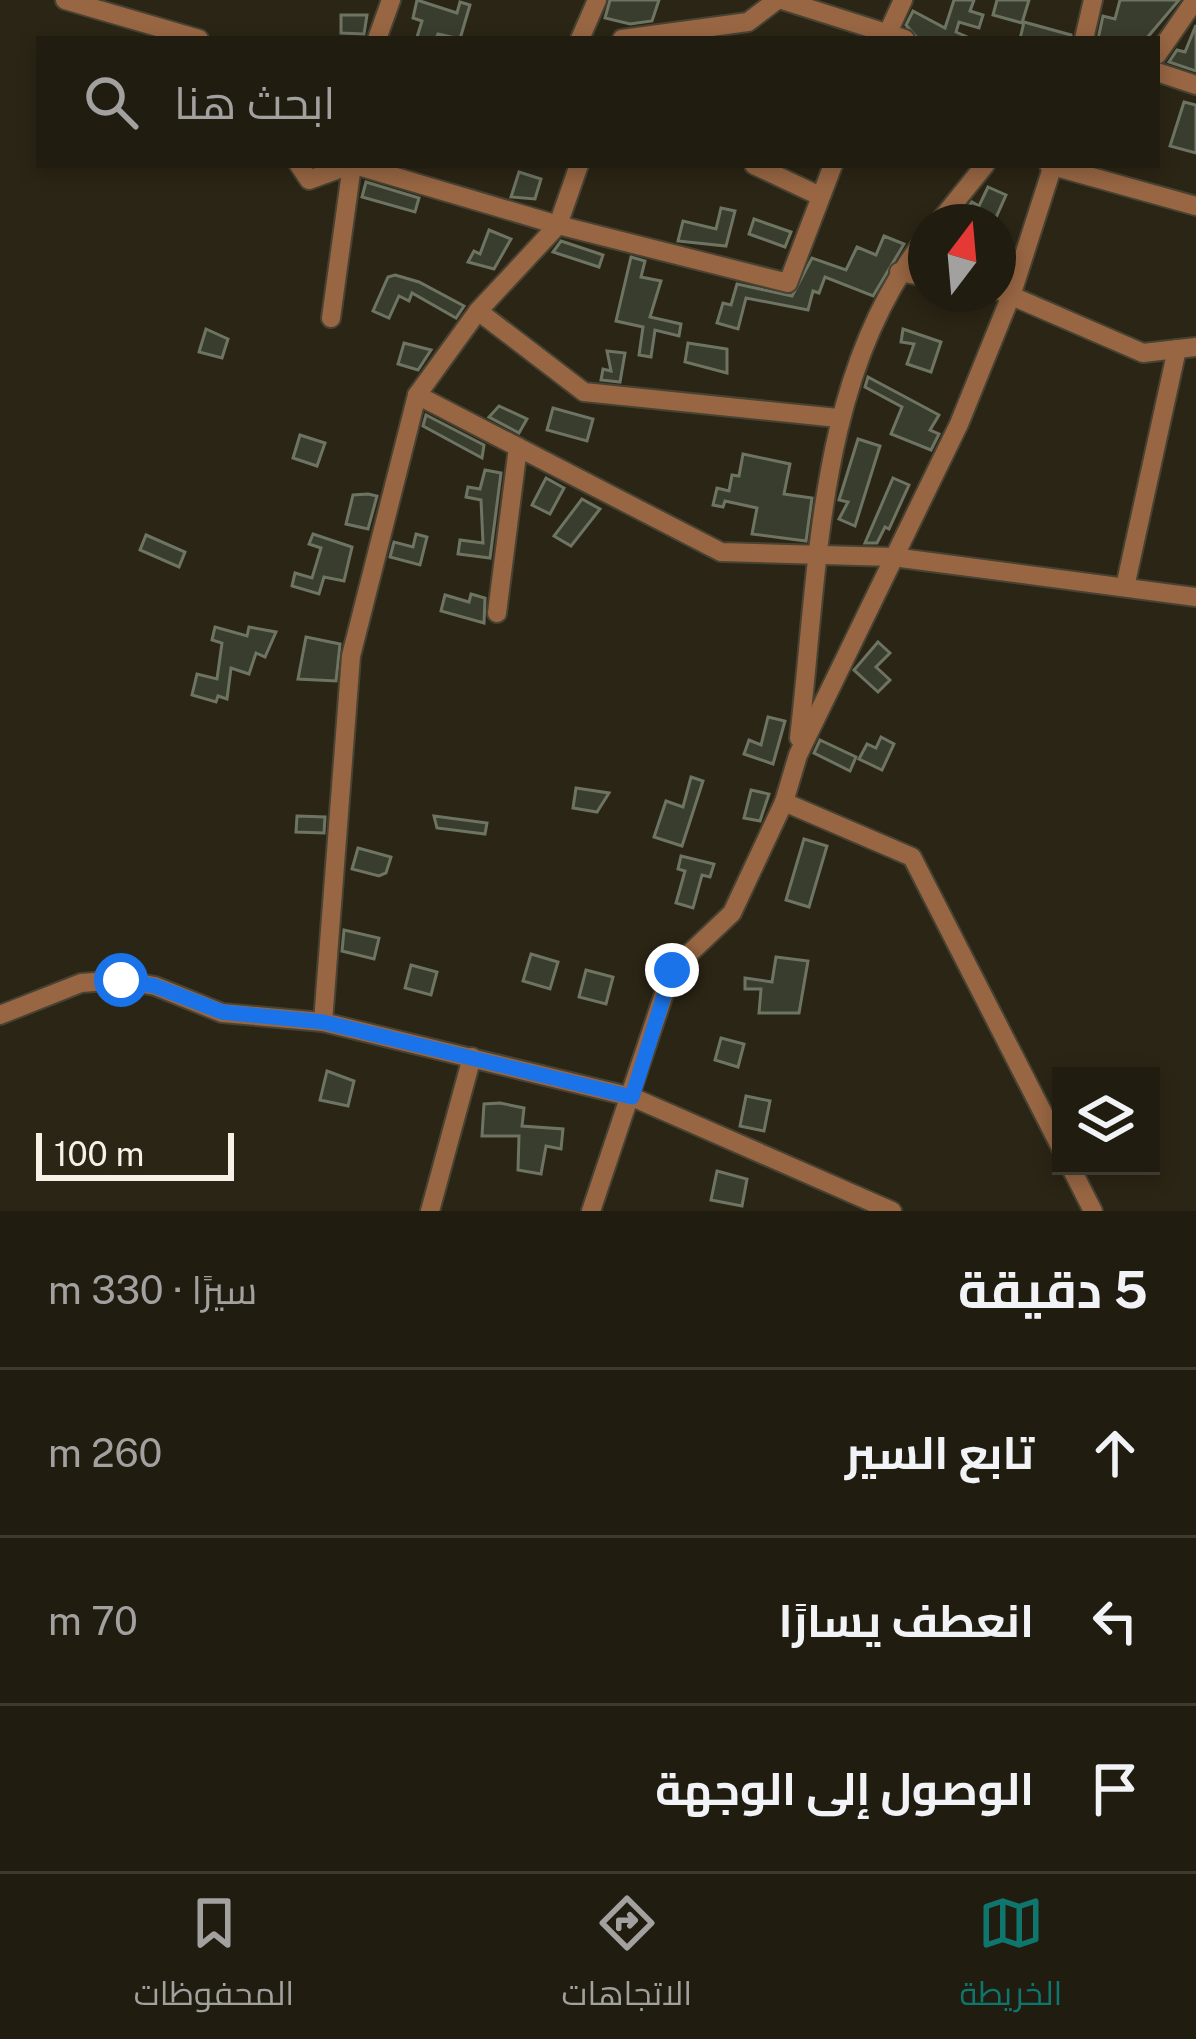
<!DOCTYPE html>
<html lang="ar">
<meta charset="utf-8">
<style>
:root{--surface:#201c10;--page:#282519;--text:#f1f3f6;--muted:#a2a19f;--line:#3d3a30;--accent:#0f766e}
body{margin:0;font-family:"Public Sans",Cairo,sans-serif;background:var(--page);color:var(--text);direction:rtl}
.controls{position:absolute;right:36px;bottom:36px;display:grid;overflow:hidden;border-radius:0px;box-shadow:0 6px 18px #0003}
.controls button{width:108px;height:108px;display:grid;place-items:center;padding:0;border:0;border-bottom:3px solid var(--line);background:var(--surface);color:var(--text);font:60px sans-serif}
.compass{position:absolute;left:908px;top:204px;width:108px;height:108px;border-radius:50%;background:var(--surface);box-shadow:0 6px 18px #0003;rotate:16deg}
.scale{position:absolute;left:36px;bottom:30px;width:198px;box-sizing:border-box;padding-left:12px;border:6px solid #f5f1e7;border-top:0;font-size:33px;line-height:42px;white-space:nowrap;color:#f5f1e7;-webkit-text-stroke:9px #2b2515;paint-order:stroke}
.stop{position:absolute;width:36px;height:36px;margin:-27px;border:9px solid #1a73e8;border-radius:50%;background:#fff}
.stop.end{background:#1a73e8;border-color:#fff;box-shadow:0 3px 12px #0008}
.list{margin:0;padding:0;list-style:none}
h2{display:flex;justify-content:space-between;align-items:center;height:156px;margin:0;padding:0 48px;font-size:51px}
h2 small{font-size:39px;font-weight:400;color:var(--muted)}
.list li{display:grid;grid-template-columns:78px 1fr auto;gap:36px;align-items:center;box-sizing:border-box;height:168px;padding:0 48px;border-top:3px solid var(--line)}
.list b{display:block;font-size:45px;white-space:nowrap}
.list em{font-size:39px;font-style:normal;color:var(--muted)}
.icon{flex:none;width:66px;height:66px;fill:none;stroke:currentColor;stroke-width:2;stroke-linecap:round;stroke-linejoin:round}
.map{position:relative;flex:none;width:1196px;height:1211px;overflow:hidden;direction:ltr}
.search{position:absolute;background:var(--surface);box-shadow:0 6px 18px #0003;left:36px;right:36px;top:36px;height:132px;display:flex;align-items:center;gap:30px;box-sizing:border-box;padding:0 42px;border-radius:0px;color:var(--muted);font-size:45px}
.sheet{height:660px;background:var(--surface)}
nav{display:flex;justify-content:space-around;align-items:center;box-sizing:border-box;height:168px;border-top:3px solid var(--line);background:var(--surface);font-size:33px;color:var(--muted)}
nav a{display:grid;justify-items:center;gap:6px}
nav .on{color:var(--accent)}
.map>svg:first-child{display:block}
</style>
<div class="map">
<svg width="1196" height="1211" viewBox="0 0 1196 1211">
<rect width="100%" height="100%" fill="#2b2515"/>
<g fill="#383d2d" stroke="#6e7462" stroke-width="3">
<path d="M417,0L457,13L460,2L470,5L460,39L438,34L436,39L417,37L422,21L413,18Z"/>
<path d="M610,0H659L652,21L630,24L605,18Z"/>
<path d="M954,0H974L970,11L983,15L979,28L959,22L956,32L972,39H918L906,25L913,11L945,28Z"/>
<path d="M997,0H1029L1022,23L993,15Z"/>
<path d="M1120,0H1179L1146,39H1098L1103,16L1115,19Z"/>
<path d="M341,15H367L364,34L341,33Z"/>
<path d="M1024,22L1071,35V39H1020Z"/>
<path d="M1196,25V71L1169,62L1177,50L1185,52Z"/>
<path d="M1184,102L1196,105V153L1170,146Z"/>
<path d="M519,172L541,179L535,199L511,197Z"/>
<path d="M366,182L419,198L415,212L362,197Z"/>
<path d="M988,187L1006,195L994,222H956L972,202L979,206Z"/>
<path d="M721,208L735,211L726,246L678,241L683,221L716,229Z"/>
<path d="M754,219L791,232L785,247L749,234Z"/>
<path d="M489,230L511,239L494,269L468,262L474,251L480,254Z"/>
<path d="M884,236L904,244L873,296L825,277L819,293L813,291L808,310L746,298L738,329L717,323L723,303L731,305L737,284L792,296L812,258L846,270L857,247L876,255Z"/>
<path d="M561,241L603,255L599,267L553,252Z"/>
<path d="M631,257L645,261L641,277L661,281L650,317L681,324L679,336L655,330L651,357L639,355L643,327L616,321Z"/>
<path d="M395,275L419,282L464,306L456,318L412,293L409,301L399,296L389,318L373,311L388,277Z"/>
<path d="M206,329L228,339L222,358L199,352Z"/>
<path d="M903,329L941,342L931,372L907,364L914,344L901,342Z"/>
<path d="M404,343L431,350L418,370L398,364Z"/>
<path d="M688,343L727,349V373L685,362Z"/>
<path d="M607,351L625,353L620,382L601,380L603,369L611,371Z"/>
<path d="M868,377L939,415L930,430L939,434L931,450L891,434L902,407L865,387Z"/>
<path d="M499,406L527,419L519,433L489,417Z"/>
<path d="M553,408L593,419L587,441L547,430Z"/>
<path d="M426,415L484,445L482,458L423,426Z"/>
<path d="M300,435L325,443L317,466L293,458Z"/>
<path d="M858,439L880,446L855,526L839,519L848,502L839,500Z"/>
<path d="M743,454L790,464L784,494L812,498L806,541L752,534L757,508L725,501L723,507L713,505L717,488L729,491L732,475L739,476Z"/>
<path d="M485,470L501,473L490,558L458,554L460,540L483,543L481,500L466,497L468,487L480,489Z"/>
<path d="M546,478L564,488L550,514L532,505Z"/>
<path d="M893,478L909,485L889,529L885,527L877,543H865Z"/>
<path d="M368,494L377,496L368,529L346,524L353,495Z"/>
<path d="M582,499L600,509L571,546L554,536Z"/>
<path d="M313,534L352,547L344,581L324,577L319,594L292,586L295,573L312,578L321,548L309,544Z"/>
<path d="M416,534L427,537L420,565L390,557L394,542L413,547Z"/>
<path d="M146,535L185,552L179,567L140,550Z"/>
<path d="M471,594L485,598L484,623L441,611L445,595L469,602Z"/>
<path d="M215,627L247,636L249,627L276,632L265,657L256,653L249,674L231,668L227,699L218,696L216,702L192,695L197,674L217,679L222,643L212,640Z"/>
<path d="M306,637L340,644L336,681L298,679Z"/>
<path d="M878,642L890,653L876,667L890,680L878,692L854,670Z"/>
<path d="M768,717L785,721L773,764L744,754L749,740L761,745Z"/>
<path d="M881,737L894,744L882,770L859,759L867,744L876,748Z"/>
<path d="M820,740L856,757L850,771L814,753Z"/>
<path d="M691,777L703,781L682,846L654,837L666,801L683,807Z"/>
<path d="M576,788L609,793L597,812L573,808Z"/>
<path d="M751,790L769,794L760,821L744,818Z"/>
<path d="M297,816L325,817L324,833L296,832Z"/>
<path d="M434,816L487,823L485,834L437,828Z"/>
<path d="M804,839L827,846L809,907L786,900Z"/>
<path d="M358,848L391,857L386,873L379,876L352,869Z"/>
<path d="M681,856L714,864L710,877L702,875L693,908L676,903L685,871L678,869Z"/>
<path d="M344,930L379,938L374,959L342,951Z"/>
<path d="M531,954L558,962L550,989L523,981Z"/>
<path d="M776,957L808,961L799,1013H759L761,989H745V978L772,982Z"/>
<path d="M411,965L437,972L431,995L405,988Z"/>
<path d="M586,970L613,977L606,1004L579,997Z"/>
<path d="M721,1038L744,1044L738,1067L715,1060Z"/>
<path d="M327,1071L354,1081L348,1106L320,1100Z"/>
<path d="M746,1096L770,1101L764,1131L740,1126Z"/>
<path d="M500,1103L524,1108L522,1126L563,1129L561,1149L546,1146L541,1174L518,1170L519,1136H482L484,1104Z"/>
<path d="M717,1171L747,1179L742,1206L711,1200Z"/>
</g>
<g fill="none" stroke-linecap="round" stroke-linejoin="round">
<defs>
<g id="minor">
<path d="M65,0L199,39"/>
<path d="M782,0L905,39"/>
<path d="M377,39L391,0"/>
<path d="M580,39L597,0"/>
<path d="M622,39L748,22L777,0"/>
<path d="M885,39L903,0"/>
<path d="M1084,39L1093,0"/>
<path d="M1157,55L1195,0"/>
<path d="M1157,72L1196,85"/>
<path d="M299,165L309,180L350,165"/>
<path d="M355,165L558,225L788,283L833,165"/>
<path d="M754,165L820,196"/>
<path d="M1049,165L1196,206"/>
<path d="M939,222L985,165"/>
<path d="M899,272L926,277"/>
<path d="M998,290L1143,353L1196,347"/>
<path d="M478,311L584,392L838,418"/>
<path d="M331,318L352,165"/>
<path d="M417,395L721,552L893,557L1196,597"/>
<path d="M1125,587L1177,349"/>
<path d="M497,613L518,447"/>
<path d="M799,738C819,572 816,375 926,238"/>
<path d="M784,802L912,857L1061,1148"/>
<path d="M0,1015L81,983L121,980L155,986L222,1013L323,1022L632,1097L892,1211"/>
<path d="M323,1022L351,656L417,395L478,311L558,225L579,165"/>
<path d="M1070,1166L1093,1211"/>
<path d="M430,1211L472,1057"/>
<path d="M591,1211L672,970L732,913L784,802L798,755L959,424L1012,293L1053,165"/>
</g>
</defs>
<use href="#minor" stroke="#474232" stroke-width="22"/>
<use href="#minor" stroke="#986643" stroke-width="18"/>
</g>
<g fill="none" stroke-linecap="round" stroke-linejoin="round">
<path stroke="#1a73e8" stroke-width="15" d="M121,980L155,986L222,1012L323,1022L632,1097L672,970"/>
</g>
</svg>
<div class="controls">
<button><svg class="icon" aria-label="layers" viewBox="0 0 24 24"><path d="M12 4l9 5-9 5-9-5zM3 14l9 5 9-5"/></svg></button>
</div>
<svg class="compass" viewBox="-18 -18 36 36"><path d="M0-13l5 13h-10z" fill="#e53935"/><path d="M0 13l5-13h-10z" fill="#a2a19f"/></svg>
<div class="scale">100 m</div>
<div class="stop" style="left:121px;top:980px"></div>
<div class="stop end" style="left:672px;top:970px"></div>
<div class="search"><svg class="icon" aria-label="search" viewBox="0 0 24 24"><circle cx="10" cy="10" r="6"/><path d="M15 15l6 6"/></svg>ابحث هنا</div>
</div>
<section class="sheet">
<h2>5 دقيقة<small>سيرًا · 330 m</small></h2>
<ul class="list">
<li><svg class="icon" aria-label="ahead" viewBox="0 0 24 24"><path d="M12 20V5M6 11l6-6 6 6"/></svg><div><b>تابع السير</b></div><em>260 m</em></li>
<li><svg class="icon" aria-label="left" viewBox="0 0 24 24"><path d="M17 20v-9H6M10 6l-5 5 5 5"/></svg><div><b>انعطف يسارًا</b></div><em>70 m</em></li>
<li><svg class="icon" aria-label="arrive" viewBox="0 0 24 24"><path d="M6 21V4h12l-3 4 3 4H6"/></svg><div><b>الوصول إلى الوجهة</b></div></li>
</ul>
</section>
<nav>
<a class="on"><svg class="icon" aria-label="map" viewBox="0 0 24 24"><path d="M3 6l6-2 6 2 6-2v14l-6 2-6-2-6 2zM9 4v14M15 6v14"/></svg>الخريطة</a>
<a><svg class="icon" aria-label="directions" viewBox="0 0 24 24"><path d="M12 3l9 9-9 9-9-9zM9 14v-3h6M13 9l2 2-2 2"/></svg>الاتجاهات</a>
<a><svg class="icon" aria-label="saved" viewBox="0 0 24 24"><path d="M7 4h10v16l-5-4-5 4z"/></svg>المحفوظات</a>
</nav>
